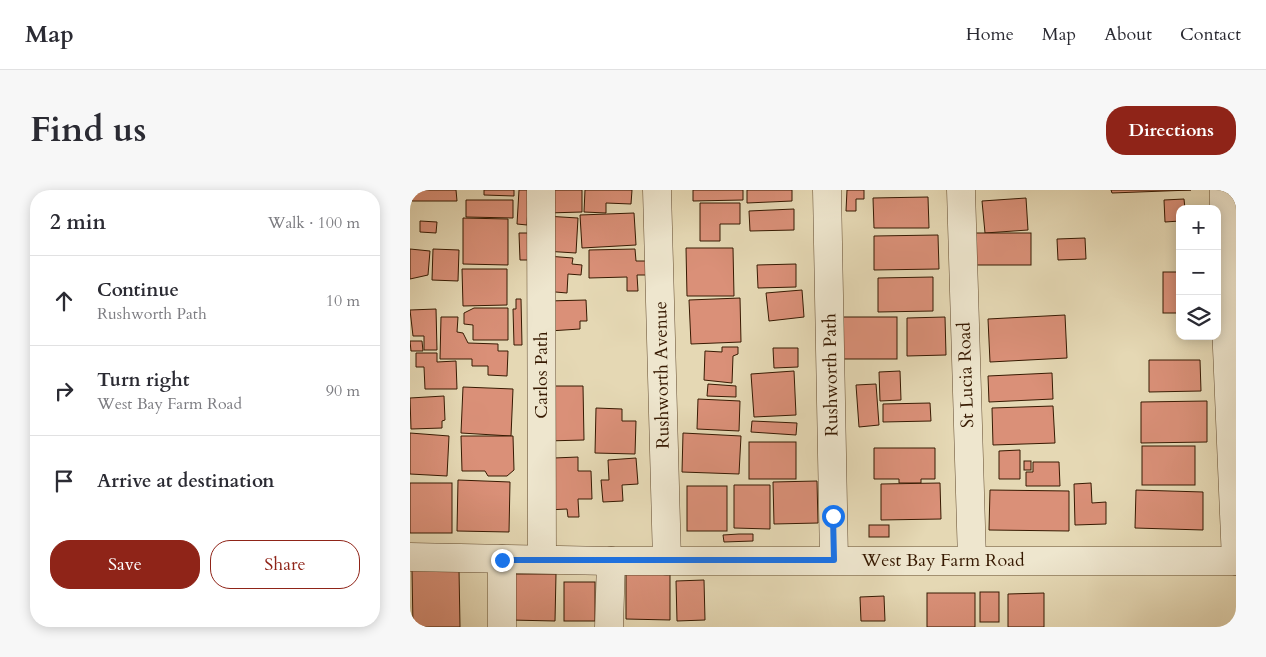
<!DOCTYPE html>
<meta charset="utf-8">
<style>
:root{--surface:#fff;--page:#f7f7f7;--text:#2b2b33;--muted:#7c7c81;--line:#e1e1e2;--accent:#8f2418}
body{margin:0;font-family:Cardo,serif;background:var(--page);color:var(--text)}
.controls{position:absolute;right:15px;top:15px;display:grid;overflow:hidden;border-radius:10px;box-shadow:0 2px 12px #0003}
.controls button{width:45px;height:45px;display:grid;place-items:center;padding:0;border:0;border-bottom:1px solid var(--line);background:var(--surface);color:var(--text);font:25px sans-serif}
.stop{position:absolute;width:15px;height:15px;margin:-11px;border:4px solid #1a73e8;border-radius:50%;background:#fff}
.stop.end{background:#1a73e8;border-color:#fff;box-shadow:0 1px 5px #0008}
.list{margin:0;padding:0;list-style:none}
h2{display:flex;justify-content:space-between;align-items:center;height:65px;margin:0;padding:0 20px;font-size:21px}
h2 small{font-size:16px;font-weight:400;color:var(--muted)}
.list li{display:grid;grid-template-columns:32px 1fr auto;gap:15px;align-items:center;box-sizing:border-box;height:90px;padding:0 20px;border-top:1px solid var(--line)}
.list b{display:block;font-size:19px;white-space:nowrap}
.list p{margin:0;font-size:16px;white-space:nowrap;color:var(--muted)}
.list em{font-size:16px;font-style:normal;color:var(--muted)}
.actions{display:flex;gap:10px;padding:15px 20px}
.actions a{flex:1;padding:11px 0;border:1px solid var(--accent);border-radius:20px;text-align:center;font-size:18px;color:var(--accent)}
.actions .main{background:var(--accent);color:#fff}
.icon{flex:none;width:28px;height:28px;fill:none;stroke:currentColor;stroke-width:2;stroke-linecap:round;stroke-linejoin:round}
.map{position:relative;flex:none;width:826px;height:437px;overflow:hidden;border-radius:20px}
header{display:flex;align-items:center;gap:30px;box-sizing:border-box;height:70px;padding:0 25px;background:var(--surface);border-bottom:1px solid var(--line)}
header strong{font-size:24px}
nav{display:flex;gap:28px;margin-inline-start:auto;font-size:18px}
.intro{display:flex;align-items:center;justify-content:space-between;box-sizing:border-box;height:120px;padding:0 30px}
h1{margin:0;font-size:35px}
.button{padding:12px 22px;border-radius:20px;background:var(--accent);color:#fff;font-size:18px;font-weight:700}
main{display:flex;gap:30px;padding:0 30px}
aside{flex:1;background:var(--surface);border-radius:20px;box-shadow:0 2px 12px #0003}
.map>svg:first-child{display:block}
</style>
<header>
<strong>Map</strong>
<nav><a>Home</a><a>Map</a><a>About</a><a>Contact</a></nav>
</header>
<div class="intro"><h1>Find us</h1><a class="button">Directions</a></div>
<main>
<aside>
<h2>2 min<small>Walk · 100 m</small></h2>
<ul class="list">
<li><svg class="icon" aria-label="ahead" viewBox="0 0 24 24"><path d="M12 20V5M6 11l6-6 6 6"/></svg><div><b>Continue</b><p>Rushworth Path</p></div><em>10 m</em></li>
<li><svg class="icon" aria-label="right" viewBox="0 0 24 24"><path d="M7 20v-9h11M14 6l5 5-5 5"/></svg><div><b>Turn right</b><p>West Bay Farm Road</p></div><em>90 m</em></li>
<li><svg class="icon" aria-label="arrive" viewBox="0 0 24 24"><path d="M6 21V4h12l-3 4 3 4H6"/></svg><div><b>Arrive at destination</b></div></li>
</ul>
<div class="actions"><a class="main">Save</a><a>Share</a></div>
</aside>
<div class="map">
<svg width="826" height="437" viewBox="0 0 826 437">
<rect width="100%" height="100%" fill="#e5d8b4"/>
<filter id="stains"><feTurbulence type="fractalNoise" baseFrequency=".004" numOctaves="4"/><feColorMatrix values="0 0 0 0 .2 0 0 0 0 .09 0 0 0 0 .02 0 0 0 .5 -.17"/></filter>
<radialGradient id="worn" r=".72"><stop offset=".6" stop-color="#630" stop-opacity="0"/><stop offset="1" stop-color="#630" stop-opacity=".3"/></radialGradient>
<g fill="#da9078" stroke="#371a02">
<path d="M2,0H46L47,11H2Z"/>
<path d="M74,0H104V6L74,5Z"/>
<path d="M109,0H119L117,35L107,34Z"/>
<path d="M136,0H172V22L137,23Z"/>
<path d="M175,0H222L221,14L196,13V23L174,22Z"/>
<path d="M283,0H333V10L283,11Z"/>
<path d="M337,0H382V11L337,13Z"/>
<path d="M437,0H454V9H446V21H436Z"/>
<path d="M701,0H781L702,3Z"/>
<path d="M518,7L519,38H464L463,8Z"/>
<path d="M616,8L618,40L575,43L572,11Z"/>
<path d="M774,9L775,19H770V31L755,32L754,10Z"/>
<path d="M56,10H103V28L56,27Z"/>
<path d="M290,13H330V34H310V51H290Z"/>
<path d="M384,19V40L340,41L339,21Z"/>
<path d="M224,23L226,55L172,58L170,25Z"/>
<path d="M135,26L168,28L166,63L134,61Z"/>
<path d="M53,28L98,29V75L53,74Z"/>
<path d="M10,31L27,32L26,43L10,42Z"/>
<path d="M109,43H120L121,70H110Z"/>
<rect x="560" y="43" width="61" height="32"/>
<path d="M528,45L529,79L464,80V46Z"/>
<path d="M675,48L676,69L648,70L647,49Z"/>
<path d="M276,58H323L324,106H277Z"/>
<path d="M0,59L20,61L18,85L0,89Z"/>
<path d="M23,59L49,60L48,91L22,90Z"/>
<path d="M225,59L226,71H237L238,85H227L228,101H217V87L179,88V60Z"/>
<path d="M137,66L163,68L162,74L172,75L171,85L158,84L157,103L134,101Z"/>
<path d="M386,74V97L348,98L347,75Z"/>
<path d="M52,79H97V115L53,116Z"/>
<rect x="753" y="82" width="17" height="41"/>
<path d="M523,87V121L468,122V88Z"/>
<path d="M392,100L394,127L359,131L356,103Z"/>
<path d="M330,108L331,152L281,154L279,110Z"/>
<path d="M106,109H111L112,155H104L103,119H106Z"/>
<path d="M176,110L177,131H170V139L139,141L138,111Z"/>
<path d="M64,118H98V150H63V135L54,134V123Z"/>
<path d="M26,119L27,160H14V146H3L0,120Z"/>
<path d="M655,125L657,168L580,172L578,129Z"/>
<path d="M31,127H48L47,142L53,143L58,153L88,154V161H98L97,186L78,185V176H62V169H30Z"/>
<rect x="425" y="127" width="62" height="42"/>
<path d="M535,127L536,165L497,166V128Z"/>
<path d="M0,151H12L13,161H1Z"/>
<path d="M312,157H328V164L323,166L322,193L294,190L295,161L312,162Z"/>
<path d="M363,158H388V177L364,178Z"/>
<path d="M6,163H27V172L46,171L47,199H15L14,177H6Z"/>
<path d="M739,170H790L791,201L739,202Z"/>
<path d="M384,181L386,225L344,227L341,184Z"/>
<path d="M490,181L491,210L470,211L469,182Z"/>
<path d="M642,183L643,209L579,212L578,186Z"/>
<path d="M298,194L326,196V207L297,206Z"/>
<path d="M466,194L469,235L449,237L446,195Z"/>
<path d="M134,196H173L174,250L136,251Z"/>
<path d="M53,197L103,199L101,246L51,243Z"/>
<path d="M34,206L35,230L32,231V238L1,239L0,208Z"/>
<path d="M288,209L330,211L329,241L287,239Z"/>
<path d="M797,211V252L731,253V212Z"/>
<path d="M520,213L521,231L473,232V214Z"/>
<path d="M643,216L645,253L583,255L582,218Z"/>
<path d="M186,218L212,219V231H226L225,264L185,263Z"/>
<path d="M342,231L387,233L386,245L341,242Z"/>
<path d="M0,243L39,246L37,286L0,284Z"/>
<path d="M273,243L331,246L329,284L272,282Z"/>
<path d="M51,246H103L104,280L97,286H78L75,281H52Z"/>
<rect x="339" y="252" width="47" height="37"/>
<rect x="732" y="256" width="53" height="39"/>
<path d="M464,258H525V289H511V293H489V289H464Z"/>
<path d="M610,260V289H589V261Z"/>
<path d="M168,267V281H181L182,309H168L169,327H158L157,319L136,320L144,268Z"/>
<path d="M226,268L228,294L212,295L213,311L193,312L191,290H199L198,270Z"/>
<rect x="614" y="271" width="7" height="9"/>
<path d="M623,272H649L650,296H616V282H623Z"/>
<path d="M48,290L100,292L99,342L47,341Z"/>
<path d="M407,291L408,333L364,334L363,292Z"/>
<rect x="0" y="293" width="42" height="50"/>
<path d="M530,293L531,329L471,330V294Z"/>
<path d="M681,293L682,313L696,312V334L665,335L664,294Z"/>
<path d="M324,295H360V339L324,338Z"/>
<rect x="277" y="296" width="40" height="45"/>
<path d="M580,300L659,301V341L579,340Z"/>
<path d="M726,300L793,302V340L725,338Z"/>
<rect x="459" y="335" width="20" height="12"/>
<path d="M329,344H343V351L314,352L313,345Z"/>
<path d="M49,379L50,437H3L2,380Z"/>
<path d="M216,383L260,384V430L216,429Z"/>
<path d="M101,384H146L145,431L100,430Z"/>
<path d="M294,390L295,430L267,431L266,391Z"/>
<rect x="154" y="392" width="31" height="39"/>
<rect x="570" y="402" width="19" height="30"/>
<rect x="517" y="403" width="48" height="34"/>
<path d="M634,403V437H598V404Z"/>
<path d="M474,406L475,431H451L450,407Z"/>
</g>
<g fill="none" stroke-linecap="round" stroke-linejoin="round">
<defs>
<g id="minor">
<path d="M131,0L132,369"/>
<path d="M247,0L257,371"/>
<path d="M417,0L424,370"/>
<path d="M551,0L562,370"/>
<path d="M814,0V87L826,371"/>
<path d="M0,367L201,371H826"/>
<path d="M92,369V437"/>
<path d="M199,437L201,371"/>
</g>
</defs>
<use href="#minor" stroke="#624a2e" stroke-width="29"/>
<use href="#minor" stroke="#eee6ce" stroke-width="28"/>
</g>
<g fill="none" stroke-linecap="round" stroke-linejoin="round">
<path stroke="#1a73e8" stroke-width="6" d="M92,370H424L423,326"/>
</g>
<g text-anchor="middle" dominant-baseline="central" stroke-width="4" stroke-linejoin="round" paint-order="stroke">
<g font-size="18" fill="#371a02" stroke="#eee6ce">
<text transform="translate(131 185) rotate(-90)">Carlos Path</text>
<text transform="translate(252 185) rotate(-91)">Rushworth Avenue</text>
<text transform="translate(421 185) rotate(-91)">Rushworth Path</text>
<text transform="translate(556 185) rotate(-92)">St Lucia Road</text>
<text x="533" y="370">West Bay Farm Road</text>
</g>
</g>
<rect width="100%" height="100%" filter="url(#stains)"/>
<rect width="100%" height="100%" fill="url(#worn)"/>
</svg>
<div class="controls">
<button>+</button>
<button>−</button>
<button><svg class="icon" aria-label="layers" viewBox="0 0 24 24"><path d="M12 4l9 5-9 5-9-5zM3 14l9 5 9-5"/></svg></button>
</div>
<div class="stop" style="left:423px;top:326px"></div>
<div class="stop end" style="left:92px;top:370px"></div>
</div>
</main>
